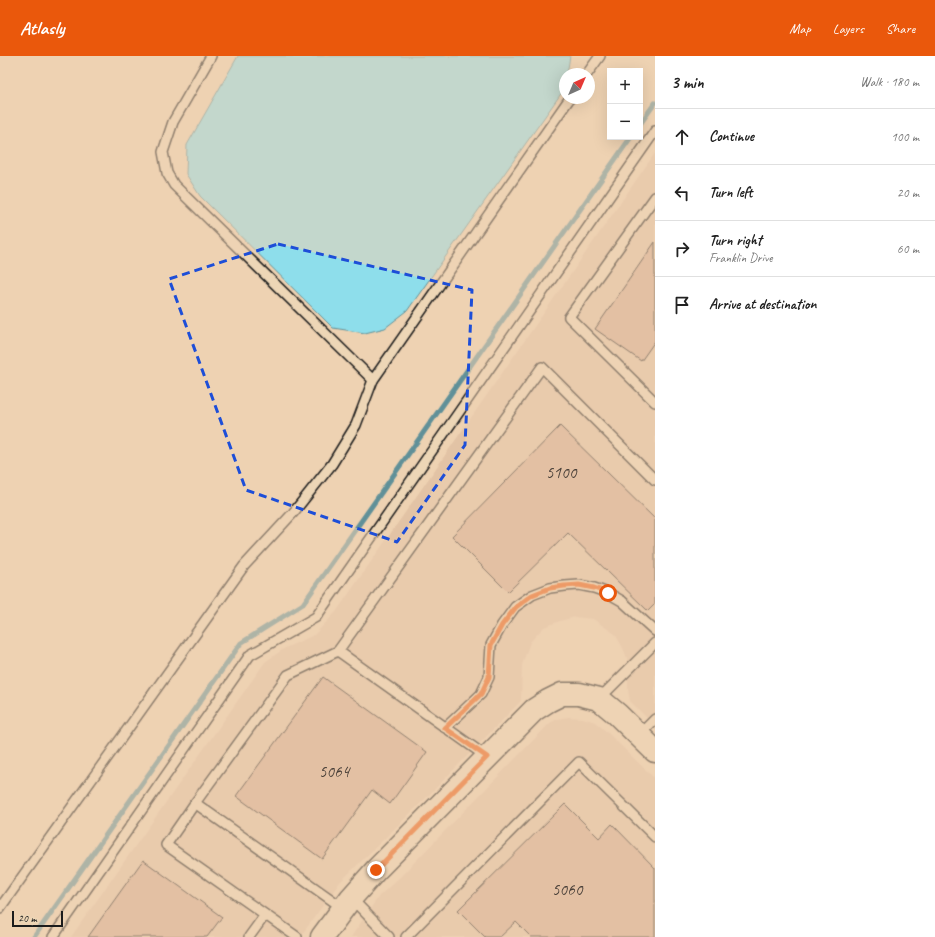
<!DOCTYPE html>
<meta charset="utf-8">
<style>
:root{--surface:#fff;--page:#f6f6f6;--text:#222;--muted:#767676;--line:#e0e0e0;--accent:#ea580c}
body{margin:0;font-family:Caveat,sans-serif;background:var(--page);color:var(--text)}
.controls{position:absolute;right:12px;top:12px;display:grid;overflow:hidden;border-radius:0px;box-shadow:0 4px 16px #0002}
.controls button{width:36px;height:36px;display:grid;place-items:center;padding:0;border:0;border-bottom:1px solid var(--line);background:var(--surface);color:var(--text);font:20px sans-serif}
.compass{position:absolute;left:559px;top:12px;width:36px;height:36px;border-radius:50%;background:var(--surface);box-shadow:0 4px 16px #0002;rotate:44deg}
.scale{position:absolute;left:12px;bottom:10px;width:51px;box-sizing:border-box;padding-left:4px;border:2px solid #1c1c1c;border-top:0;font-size:11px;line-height:14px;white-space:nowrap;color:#1c1c1c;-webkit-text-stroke:3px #edd6b6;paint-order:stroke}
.stop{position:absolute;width:12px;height:12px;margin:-9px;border:3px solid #ea580c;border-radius:50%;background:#fff}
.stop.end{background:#ea580c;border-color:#fff;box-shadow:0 1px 4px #0008}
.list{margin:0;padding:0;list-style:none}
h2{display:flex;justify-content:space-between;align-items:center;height:52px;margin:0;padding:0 16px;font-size:17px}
h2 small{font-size:13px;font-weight:400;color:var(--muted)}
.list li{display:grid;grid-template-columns:26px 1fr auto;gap:12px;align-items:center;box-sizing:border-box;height:56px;padding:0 16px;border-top:1px solid var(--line)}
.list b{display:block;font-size:15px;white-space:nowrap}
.list p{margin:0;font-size:13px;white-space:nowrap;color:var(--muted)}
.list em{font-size:13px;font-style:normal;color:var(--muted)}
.icon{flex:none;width:22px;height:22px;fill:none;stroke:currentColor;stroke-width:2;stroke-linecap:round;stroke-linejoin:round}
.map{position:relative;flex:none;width:655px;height:881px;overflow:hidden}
header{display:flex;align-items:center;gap:24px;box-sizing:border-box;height:56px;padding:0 20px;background:var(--accent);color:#fff}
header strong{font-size:19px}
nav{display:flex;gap:22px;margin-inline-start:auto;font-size:14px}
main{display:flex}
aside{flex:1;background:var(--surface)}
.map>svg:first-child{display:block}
</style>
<header>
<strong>Atlasly</strong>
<nav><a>Map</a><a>Layers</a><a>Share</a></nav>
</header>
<main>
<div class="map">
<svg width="655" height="881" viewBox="0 0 655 881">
<rect width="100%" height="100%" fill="#eed2b2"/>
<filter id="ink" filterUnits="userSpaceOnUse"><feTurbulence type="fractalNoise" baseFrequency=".025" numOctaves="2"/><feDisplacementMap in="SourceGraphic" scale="8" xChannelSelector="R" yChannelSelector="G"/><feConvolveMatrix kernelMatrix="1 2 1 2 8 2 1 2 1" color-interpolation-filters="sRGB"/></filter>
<g filter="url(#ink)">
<g fill="#e2c3a5">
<path d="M655,97V670L630,645L628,634V622L627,602L623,592L615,578L593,563L575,561L560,565L544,571L530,586L522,609L521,645L428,740L340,826L300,881H71L265,606L285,592L314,579L336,556Z"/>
<path d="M568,661L583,662L595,666L607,676L655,723V881H351L379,840L400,821L550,667L557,663Z"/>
</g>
<path fill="#8edeeb" stroke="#609098" d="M238,0H570L567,18H565V32L407,255L385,272L365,277L333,272L200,140L186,118L187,89Z"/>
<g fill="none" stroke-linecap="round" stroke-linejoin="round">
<g stroke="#609098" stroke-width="5">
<path d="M640,68L655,47"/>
<path d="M34,881L241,587L303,548L631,81"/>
</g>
</g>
<g fill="#d5ab91" stroke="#1c1c1c">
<path d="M655,186V285L641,305L595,273Z"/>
<path d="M560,370L655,463V548L648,555L568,477L508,536L452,480Z"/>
<path d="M323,621L427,696L390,748L372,734L322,803L236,740Z"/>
<path d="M565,748L599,782L612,768L655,812V881H531L516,866L500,881H485L458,854Z"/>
<path d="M143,804L222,861L207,881H88Z"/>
</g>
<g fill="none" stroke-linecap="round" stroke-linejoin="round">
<defs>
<g id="lane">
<path d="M211,0L173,66L163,96L167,117L174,129L373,324"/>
<path d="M587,18L600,0"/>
<path d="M655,141L569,261L655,346"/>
<path d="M338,595L487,701"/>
<path d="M599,643L655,587"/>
<path d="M445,672L481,638L489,621L491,589L502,569L515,551L532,539L550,532L565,530L579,529L594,532L608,537L622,545L655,575"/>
<path d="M639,679L655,663"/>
<path d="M195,747L166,789L297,881"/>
<path d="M351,842L389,881"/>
<path d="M0,852L244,510L293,457L332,408L356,369L373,324L570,42"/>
<path d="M343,852L195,747L288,619L338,595L542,311L655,424"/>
<path d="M53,881L250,599L316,561L655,75"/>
<path d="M249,881L265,859"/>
<path d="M406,881L579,706L655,781"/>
</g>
<path id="secondary" d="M322,881L351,842L376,814L534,654L548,645L562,638H579L599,643L617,658L655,695"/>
</defs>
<use href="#lane" stroke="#1c1c1c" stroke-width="12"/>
<use href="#secondary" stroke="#1c1c1c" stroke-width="25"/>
<use href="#lane" stroke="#edd6b6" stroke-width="9"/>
<use href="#secondary" stroke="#edd6b6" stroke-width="22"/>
</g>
</g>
<g fill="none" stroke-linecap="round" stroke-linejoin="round" filter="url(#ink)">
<path stroke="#ea580c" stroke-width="5" d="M376,814L487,701L445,672L481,638L489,621L491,589L502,569L516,551L532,539L550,532L564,530L579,529L594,532L608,537"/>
</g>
<path d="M0 0H655V881H0ZM278,188L472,234L465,389L397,486L246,434L169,223Z" fill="#eed2b2" fill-opacity=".55" fill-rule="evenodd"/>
<path fill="none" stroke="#1d4ed8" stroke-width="3" stroke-dasharray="8 5" stroke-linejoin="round" d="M278,188L472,234L465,389L397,486L246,434L169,223Z"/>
<g text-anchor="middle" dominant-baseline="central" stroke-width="3" stroke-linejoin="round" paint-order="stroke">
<g font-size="17" fill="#4a4039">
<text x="561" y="416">5100</text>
<text x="334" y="715">5064</text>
<text x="567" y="833">5060</text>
</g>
</g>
</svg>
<div class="controls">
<button>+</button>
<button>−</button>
</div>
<svg class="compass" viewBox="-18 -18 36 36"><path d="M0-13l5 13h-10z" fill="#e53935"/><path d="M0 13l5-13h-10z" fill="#767676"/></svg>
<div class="scale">20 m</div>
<div class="stop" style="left:608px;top:537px"></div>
<div class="stop end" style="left:376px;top:814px"></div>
</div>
<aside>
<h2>3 min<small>Walk · 180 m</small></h2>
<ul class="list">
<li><svg class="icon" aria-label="ahead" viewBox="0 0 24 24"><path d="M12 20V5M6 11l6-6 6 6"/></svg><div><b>Continue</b></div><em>100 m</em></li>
<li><svg class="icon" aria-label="left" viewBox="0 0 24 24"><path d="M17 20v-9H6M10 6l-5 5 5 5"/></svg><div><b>Turn left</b></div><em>20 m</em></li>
<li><svg class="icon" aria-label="right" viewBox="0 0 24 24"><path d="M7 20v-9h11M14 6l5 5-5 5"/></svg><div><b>Turn right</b><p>Franklin Drive</p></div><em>60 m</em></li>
<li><svg class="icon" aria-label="arrive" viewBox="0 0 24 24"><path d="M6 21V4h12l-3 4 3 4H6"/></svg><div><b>Arrive at destination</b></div></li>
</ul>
</aside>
</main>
